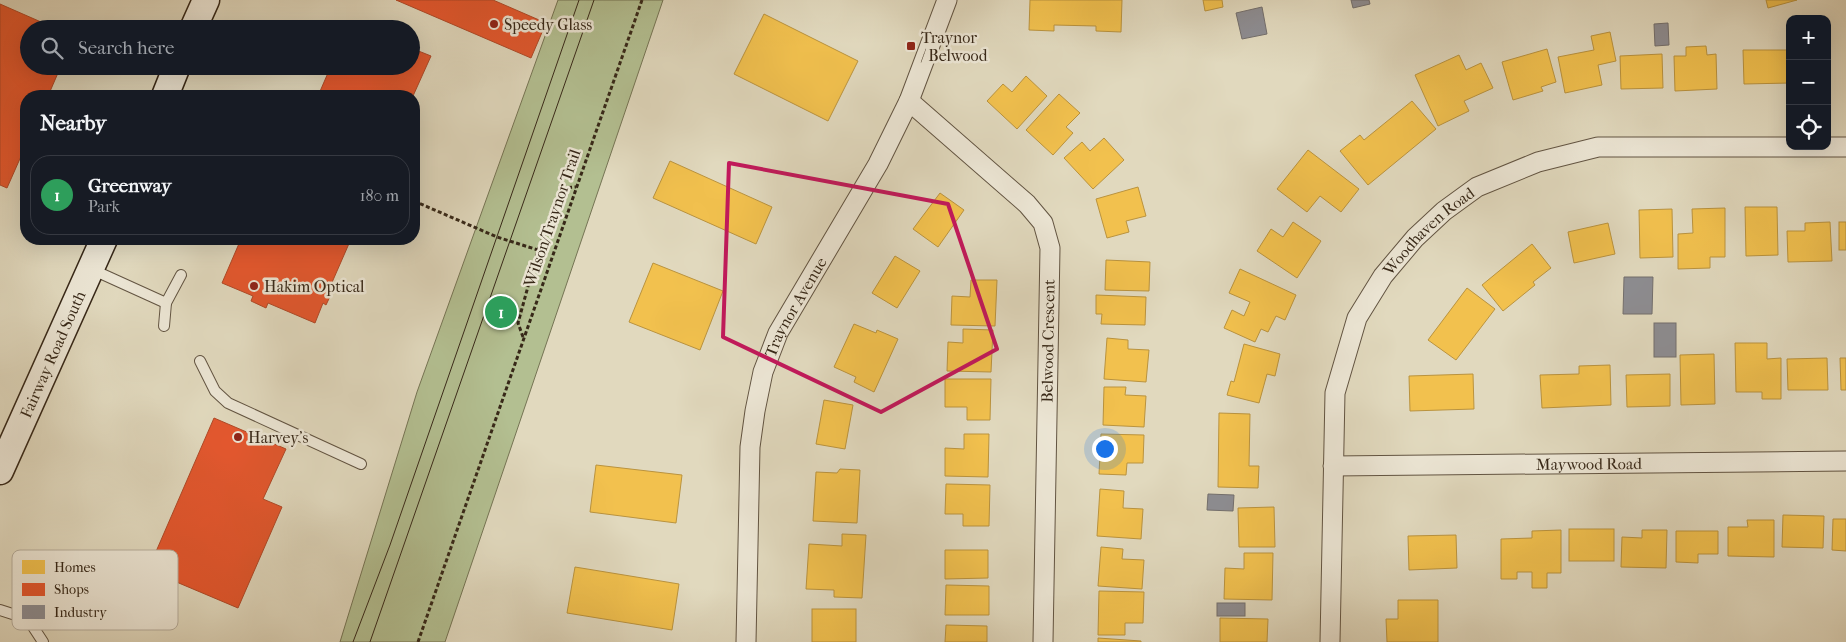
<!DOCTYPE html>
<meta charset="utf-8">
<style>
:root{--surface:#171b24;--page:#242831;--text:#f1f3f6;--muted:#9ea1a6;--line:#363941;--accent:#0b8043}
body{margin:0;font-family:"IM FELL French Canon",serif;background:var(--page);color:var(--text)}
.controls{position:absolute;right:15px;top:15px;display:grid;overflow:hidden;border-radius:10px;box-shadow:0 5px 20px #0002}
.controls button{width:45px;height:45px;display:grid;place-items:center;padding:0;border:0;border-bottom:1px solid var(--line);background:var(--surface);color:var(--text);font:25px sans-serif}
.you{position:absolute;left:1104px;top:448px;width:18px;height:18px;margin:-12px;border:4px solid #fff;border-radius:50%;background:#1a73e8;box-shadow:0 0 0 8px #1a73e833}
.badge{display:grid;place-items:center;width:32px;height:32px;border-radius:50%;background:var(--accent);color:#fff;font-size:16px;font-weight:700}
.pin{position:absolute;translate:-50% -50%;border:2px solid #fff;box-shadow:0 1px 5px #0006}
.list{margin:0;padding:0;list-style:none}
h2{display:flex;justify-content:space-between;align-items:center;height:65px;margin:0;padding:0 20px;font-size:21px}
h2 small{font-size:16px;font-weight:400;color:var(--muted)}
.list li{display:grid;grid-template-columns:32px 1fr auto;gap:15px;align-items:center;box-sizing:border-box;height:80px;margin:0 10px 10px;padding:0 10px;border:1px solid var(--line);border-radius:20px}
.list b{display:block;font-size:19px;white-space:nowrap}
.list p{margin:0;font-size:16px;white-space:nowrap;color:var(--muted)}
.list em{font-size:16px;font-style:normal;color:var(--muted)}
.icon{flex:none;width:28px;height:28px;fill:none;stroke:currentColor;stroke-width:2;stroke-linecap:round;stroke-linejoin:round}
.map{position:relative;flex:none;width:1846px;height:642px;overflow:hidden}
.search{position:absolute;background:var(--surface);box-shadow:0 5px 20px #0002;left:20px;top:20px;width:400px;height:55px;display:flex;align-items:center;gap:12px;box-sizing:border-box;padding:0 18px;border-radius:28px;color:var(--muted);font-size:19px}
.panel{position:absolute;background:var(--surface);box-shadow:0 5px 20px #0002;left:20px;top:90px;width:400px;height:155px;border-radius:20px}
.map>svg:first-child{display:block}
</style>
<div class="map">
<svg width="1846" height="642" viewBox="0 0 1846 642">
<rect width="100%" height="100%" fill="#e1d9be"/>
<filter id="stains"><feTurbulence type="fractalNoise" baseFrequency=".004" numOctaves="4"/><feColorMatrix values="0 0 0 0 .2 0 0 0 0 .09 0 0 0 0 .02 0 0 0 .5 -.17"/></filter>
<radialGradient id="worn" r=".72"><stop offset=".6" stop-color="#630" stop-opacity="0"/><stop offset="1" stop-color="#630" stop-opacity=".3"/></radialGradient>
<path fill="#b3bf91" stroke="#757454" d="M558,0H663L445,642H340L417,392Z"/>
<g fill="#f2c14e" stroke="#ba933e">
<path d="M1030,0H1122L1121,32L1096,31V26L1054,25V31L1029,30Z"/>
<path d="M1203,0H1222L1223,7L1205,11Z"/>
<path d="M1766,0H1797L1768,8Z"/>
<path d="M764,14L858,61L828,121L734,74Z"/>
<path d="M1610,32L1616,61L1598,65L1602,85L1565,93L1558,57L1594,50L1591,36Z"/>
<path d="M1706,46L1707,55L1716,54L1717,89L1675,91L1674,56H1686V47Z"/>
<path d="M1547,49L1556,82L1541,87L1543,91L1513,100L1502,62Z"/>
<path d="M1743,50H1790V83L1744,84Z"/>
<path d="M1662,54L1663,88L1621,89L1620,56Z"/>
<path d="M1459,55L1466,70L1481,63L1493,88L1464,101L1469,111L1438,126L1415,75Z"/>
<path d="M1026,76L1047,96L1017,129L987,101L1003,84L1012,92Z"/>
<path d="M1059,94L1080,113L1066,127L1073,133L1053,155L1026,130Z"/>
<path d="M1412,101L1436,129L1368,185L1340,151L1360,135L1364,140Z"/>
<path d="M1104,138L1124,160L1093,189L1064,158L1082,142L1090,151Z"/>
<path d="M1308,150L1359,189L1341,212L1320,196L1307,212L1277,189Z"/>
<path d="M670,161L772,207L756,244L653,198Z"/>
<path d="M1138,187L1146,216L1126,221L1129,232L1107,238L1096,199Z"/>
<path d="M940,193L964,210L938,247L913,229Z"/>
<path d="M1745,207H1777L1778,255L1746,256Z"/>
<path d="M1725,208V257H1710V268L1678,269V234L1693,233L1692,209Z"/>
<path d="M1672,209L1673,257L1640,258L1639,210Z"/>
<path d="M1293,222L1321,241L1297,278L1257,251L1271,229L1283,237Z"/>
<path d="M1830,222L1832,261L1788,262L1787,231H1805V223Z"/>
<rect x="1839" y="222" width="7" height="28"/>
<path d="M1608,223L1615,254L1574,263L1568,232Z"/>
<path d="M1532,244L1551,268L1533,282L1535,285L1503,311L1482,285Z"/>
<path d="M895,256L920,271L897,308L872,293Z"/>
<path d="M1106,260L1150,262L1149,291L1105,290Z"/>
<path d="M653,263L723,291L700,350L629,322Z"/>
<path d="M1240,269L1296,295L1285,320L1276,316L1268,332L1261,329L1255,342L1224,328L1232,310L1244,316L1250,302L1229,293Z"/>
<path d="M971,280H997L995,326L951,325L952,296L970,297Z"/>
<path d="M1467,288L1495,309L1456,360L1428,340Z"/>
<path d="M1096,295L1146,297L1145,325L1101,324L1102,314H1096Z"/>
<path d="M854,324L876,333L877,330L898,339L874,392L854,382L856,377L834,367Z"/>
<path d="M963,329L993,330L991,372L947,371L948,342L963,343Z"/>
<path d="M1107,338L1128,340V349L1149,350L1146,382L1104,379Z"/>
<path d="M1735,343H1767V359L1781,358V399H1762V392H1736Z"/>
<path d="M1244,344L1280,354L1275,376L1267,374L1259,403L1227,395L1231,381L1234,382Z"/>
<path d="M1714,354L1715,404L1681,405L1680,355Z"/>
<path d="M1827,358L1828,390H1788L1787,359Z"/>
<path d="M1840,358H1846V390H1841Z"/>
<path d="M1610,365L1611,405L1542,408L1540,375L1579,374V366Z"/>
<path d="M1473,374L1474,409L1410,411L1409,376Z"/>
<path d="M1670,374V406L1627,407L1626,375Z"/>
<path d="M945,379H991L990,420H967V407H945Z"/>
<path d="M1104,387H1126L1125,395L1146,396L1144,427L1103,425Z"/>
<path d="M824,400L853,405L845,449L816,444Z"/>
<path d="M1219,413L1250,414L1249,466H1259L1258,488L1218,487Z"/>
<path d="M964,434H989L988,477L945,476V448L964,449Z"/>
<path d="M1101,434L1144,435L1143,463H1127L1126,475L1099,474Z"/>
<path d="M596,465L682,475L676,523L590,512Z"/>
<path d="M840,469L860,470L857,523L813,521L816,472L837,473Z"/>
<path d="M946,484L990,485L989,526H963V514H945Z"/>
<path d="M1100,489L1124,491L1123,508L1143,509L1141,539L1097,536Z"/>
<path d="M1274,507L1275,547H1239L1238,508Z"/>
<path d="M1783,515L1824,516L1823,548L1782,547Z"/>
<path d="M1833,519H1846V551L1832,550Z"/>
<path d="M1747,520H1774V557L1728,556V527H1748Z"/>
<rect x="1569" y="529" width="45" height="32"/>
<path d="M1561,530V573H1547V588H1532V572H1517V579H1501V539L1532,538V531Z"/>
<path d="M1642,530H1667L1666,568L1621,567L1622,537L1642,538Z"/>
<path d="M1676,531H1718V554H1698V563L1676,562Z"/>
<path d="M842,534L866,535L862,598L834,597V590L806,589L809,544L842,546Z"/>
<path d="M1456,535L1457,568L1409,570L1408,536Z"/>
<path d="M1101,547L1123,549L1122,559L1144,560L1142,589L1098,586Z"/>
<path d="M945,550H988V578L945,579Z"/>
<path d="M1244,553H1273L1272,600L1224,599L1225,568L1244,569Z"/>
<path d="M575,567L679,584L672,630L567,613Z"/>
<path d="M946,585L989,586V615H945Z"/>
<path d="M1099,591L1144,592L1143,623H1125V635H1098Z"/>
<path d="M1398,600H1438V642H1387L1386,619H1398Z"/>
<rect x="812" y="609" width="44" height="33"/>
<path d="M1220,618L1268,619L1267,642H1220Z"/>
<path d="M946,625L987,626V642H945Z"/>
<path d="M1098,638L1141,641V642H1098Z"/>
</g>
<g fill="#e4572e" stroke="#b04927">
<path d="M396,0H493L546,23L531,58Z"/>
<path d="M0,4L57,29H29V66H61L48,96H26V145L7,188L0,185Z"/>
<path d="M350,21L367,29H347Z"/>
<path d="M411,48L431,56L413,96H318L331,66H411Z"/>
<path d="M241,239H351L330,287L334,288L326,305L323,303L315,323L268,303L266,308L251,301L253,296L222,283Z"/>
<path d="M214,418L286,449L263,499L282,507L238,608L148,570Z"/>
</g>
<g fill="#8d8d92" stroke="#736f6d">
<path d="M1351,0H1369L1370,4L1353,8Z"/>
<path d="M1262,7L1267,34L1242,39L1236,13Z"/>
<path d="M1668,23L1669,45L1655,46L1654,24Z"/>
<path d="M1624,277H1653L1652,314H1623Z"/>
<rect x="1654" y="323" width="22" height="34"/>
<path d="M1208,494L1234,495L1233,511L1207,510Z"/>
<rect x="1217" y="603" width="28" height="13"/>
</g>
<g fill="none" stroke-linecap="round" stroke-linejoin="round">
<defs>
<g id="service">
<path d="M91,269L166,303"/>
<path d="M164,326L166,303L181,275"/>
<path d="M200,361L215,391L228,403L361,464"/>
<path d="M0,610L28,619L43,642"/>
</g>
<g id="minor">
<path d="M909,101L1027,204L1043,223L1050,248L1043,642"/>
<path id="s1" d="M1333,466L1846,461"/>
<path id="s2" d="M746,642L750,447L755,411L763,372L778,333L878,164L909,101L947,0"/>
<path id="s3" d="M1330,642L1335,393L1357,318L1383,276L1415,238L1444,211L1477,187L1538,162L1598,147H1846"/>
</g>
<g id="secondary">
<path d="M193,29L206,0"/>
<path d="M165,96L177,66"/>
<path id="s4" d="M0,471L104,239"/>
</g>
</defs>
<use href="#service" stroke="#625442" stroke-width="12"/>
<use href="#minor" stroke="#625442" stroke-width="21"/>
<use href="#secondary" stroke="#372818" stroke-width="29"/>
<g stroke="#372818" stroke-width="3" stroke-dasharray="4 2.5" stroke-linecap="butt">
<path d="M414,201L497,237L538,250"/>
<path d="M523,337L518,323L538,250L563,188L576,187"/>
<path d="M418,642L642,0"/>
</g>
<use href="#service" stroke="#ece6d5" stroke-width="10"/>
<use href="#minor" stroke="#ece6d5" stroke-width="19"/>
<use href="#secondary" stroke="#ece6d5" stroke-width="26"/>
<g stroke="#372818" stroke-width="1">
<path d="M353,642L390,545L579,0"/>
<path d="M370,642L594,0"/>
</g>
</g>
<path fill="none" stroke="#c2185b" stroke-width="4" stroke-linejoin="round" d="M729,163L948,204L997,349L881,412L723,337Z"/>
<g fill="#8f2418" stroke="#ece6d5" stroke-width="2">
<circle cx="494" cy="24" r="5"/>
<rect x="906" y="41" width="10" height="10" rx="2.5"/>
<circle cx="254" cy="286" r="5"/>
<circle cx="238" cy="437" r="5"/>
</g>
<g text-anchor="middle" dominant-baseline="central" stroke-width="5" stroke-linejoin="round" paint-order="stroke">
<g font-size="16" fill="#372818" stroke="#ece6d5" text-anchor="start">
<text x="504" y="24">Speedy Glass</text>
<text x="921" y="37">Traynor<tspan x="921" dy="18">/ Belwood</tspan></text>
<text x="264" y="286">Hakim Optical</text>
<text x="248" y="437">Harvey's</text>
</g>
<g font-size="16" fill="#372818" stroke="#ece6d5">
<text transform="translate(552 218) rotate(-71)">Wilson/Traynor Trail</text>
<text stroke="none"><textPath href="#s3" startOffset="441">Woodhaven Road</textPath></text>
<text stroke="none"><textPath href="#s2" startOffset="344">Traynor Avenue</textPath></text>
<text transform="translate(1048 341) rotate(-89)">Belwood Crescent</text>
<text stroke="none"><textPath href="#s4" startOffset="128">Fairway Road South</textPath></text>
<text stroke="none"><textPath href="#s1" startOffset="256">Maywood Road</textPath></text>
</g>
</g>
<rect x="12" y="550" width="166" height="80" rx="8" fill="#ece6d5" stroke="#b6ad9c" stroke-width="1"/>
<rect x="22" y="560" width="23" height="14" fill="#f2c14e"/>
<rect x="22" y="583" width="23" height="13" fill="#e4572e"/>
<rect x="22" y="605" width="23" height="14" fill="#8d8d92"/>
<g font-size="14" fill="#372818">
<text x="54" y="572">Homes</text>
<text x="54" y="594">Shops</text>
<text x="54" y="617">Industry</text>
</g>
<rect width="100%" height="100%" filter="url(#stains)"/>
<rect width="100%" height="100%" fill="url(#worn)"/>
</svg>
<div class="controls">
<button>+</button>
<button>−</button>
<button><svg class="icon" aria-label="locate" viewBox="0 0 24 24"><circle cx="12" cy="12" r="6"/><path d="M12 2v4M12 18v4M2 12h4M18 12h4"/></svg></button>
</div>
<div class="you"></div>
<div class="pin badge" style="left:501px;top:312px;background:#2e9e5b">1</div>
<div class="search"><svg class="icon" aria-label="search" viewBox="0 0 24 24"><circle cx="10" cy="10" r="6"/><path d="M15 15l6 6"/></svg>Search here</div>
<section class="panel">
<h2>Nearby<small></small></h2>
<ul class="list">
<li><span class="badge" style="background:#2e9e5b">1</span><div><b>Greenway</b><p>Park</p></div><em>180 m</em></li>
</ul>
</section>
</div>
